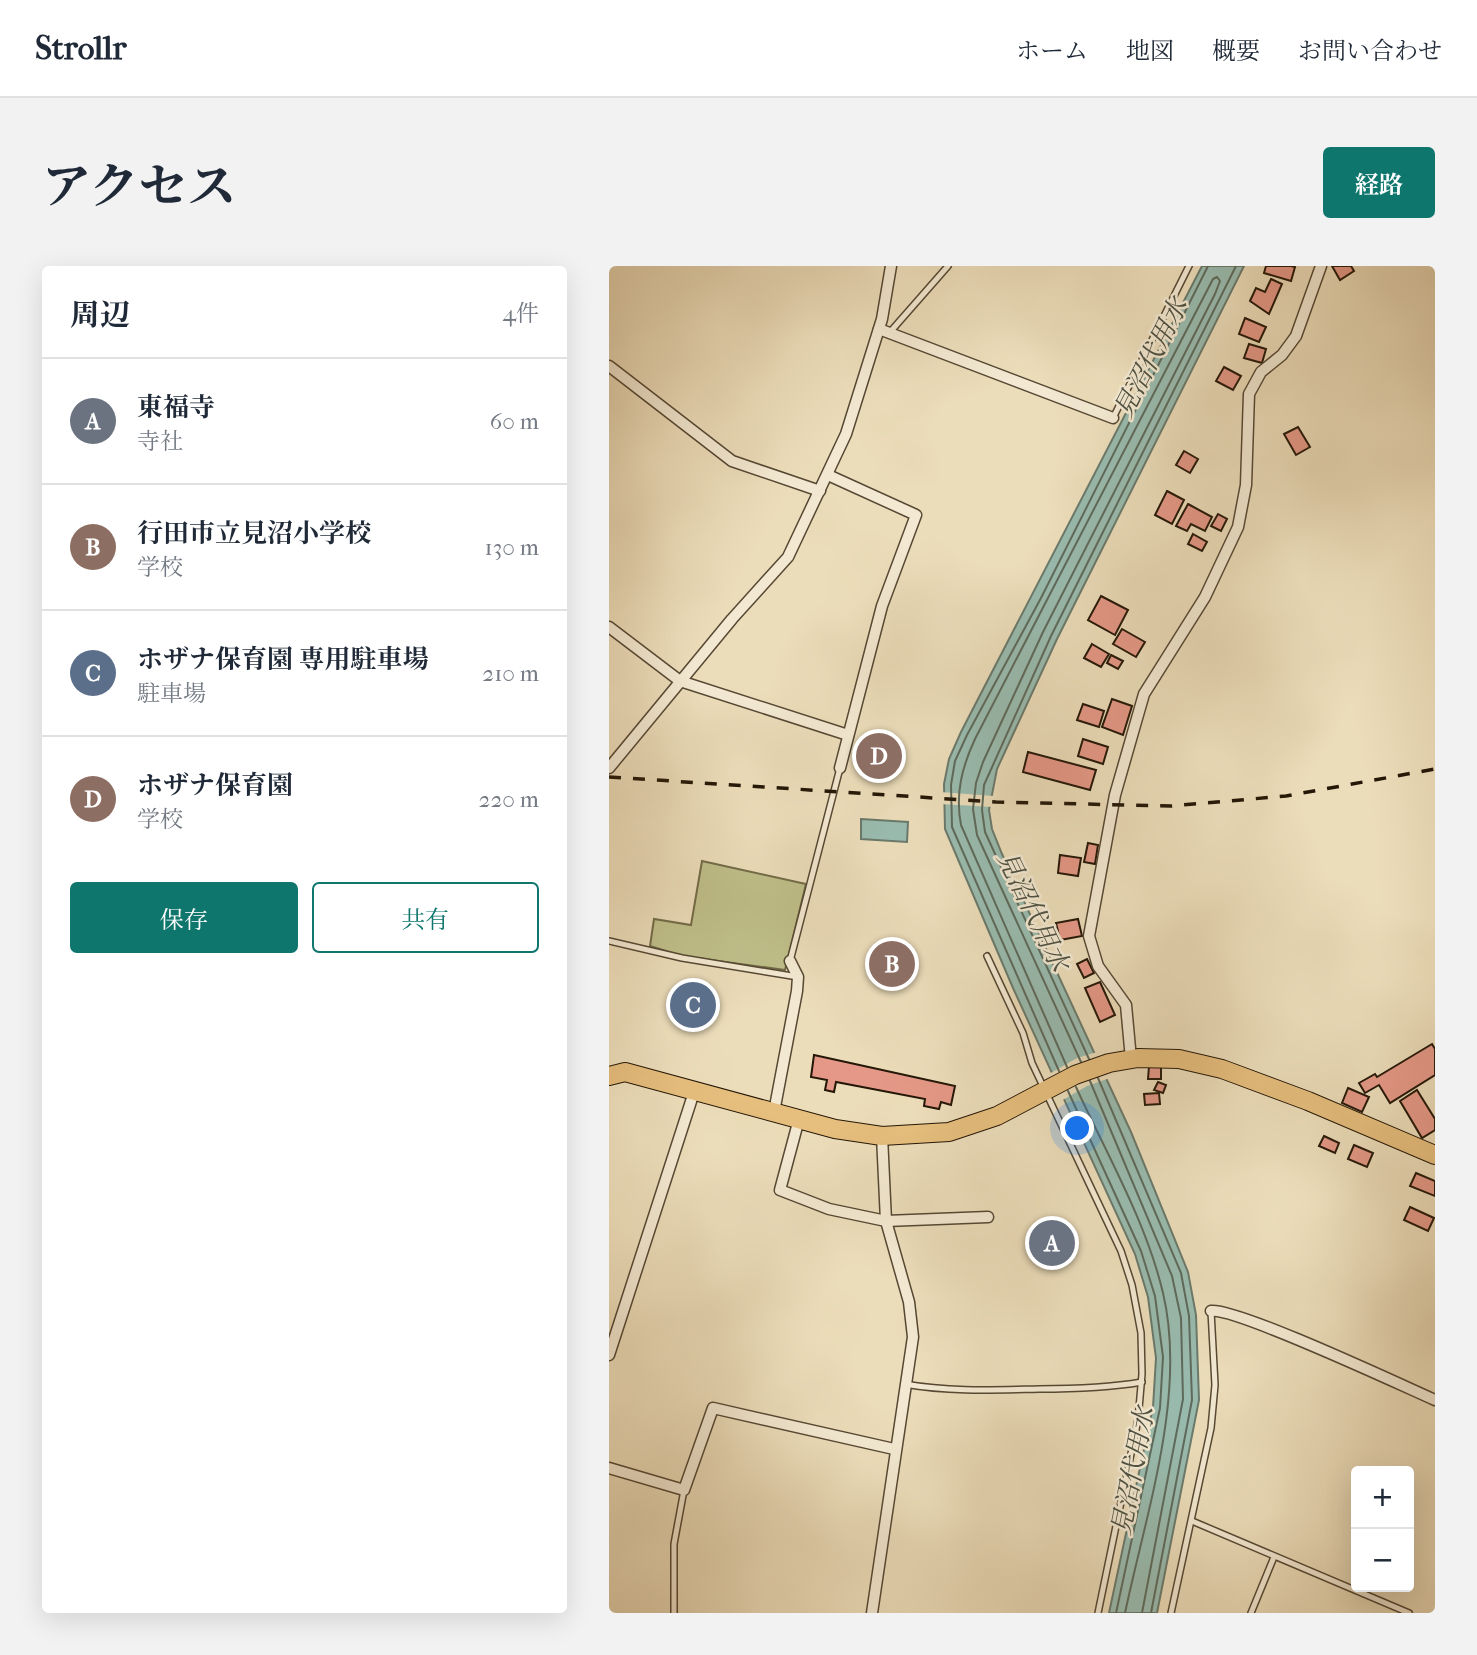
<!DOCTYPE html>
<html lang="ja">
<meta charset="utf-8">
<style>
:root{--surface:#fff;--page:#f2f2f3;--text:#1f2937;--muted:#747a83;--line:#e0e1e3;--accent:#0f766e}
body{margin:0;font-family:"IM FELL French Canon","Noto Serif JP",serif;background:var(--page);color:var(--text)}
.controls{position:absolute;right:21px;bottom:21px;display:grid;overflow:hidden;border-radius:7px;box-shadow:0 7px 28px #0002}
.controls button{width:63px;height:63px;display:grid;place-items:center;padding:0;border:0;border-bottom:2px solid var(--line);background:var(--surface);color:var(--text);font:35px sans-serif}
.you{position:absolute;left:469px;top:863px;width:24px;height:24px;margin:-18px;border:5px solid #fff;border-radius:50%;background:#1a73e8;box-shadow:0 0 0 10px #1a73e833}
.badge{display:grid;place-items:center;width:46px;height:46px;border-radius:50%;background:var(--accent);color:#fff;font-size:23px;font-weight:700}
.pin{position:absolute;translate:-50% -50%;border:4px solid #fff;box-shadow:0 2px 7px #0006}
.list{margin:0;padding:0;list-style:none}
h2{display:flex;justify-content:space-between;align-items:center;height:91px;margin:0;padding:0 28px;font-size:30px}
h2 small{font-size:23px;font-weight:400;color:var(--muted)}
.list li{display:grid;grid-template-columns:46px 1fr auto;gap:21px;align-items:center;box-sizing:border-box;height:126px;padding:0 28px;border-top:2px solid var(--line)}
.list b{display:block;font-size:26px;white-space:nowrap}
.list p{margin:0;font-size:23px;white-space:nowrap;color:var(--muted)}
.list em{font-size:23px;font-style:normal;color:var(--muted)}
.actions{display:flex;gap:14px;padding:21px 28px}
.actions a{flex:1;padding:16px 0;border:2px solid var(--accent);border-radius:7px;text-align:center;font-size:24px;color:var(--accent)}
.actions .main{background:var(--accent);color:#fff}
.map{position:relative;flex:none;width:826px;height:1347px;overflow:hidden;border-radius:7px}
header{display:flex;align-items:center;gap:42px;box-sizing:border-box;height:98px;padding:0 35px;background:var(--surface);border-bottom:2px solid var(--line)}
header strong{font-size:33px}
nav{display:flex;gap:38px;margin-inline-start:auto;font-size:24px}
.intro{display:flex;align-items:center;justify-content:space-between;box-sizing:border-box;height:168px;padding:0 42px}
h1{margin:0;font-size:49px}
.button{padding:18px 32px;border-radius:7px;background:var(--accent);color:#fff;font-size:24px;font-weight:700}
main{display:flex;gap:42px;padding:0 42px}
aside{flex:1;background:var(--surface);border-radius:7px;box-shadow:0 7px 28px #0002}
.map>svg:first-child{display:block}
</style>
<header>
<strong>Strollr</strong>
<nav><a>ホーム</a><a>地図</a><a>概要</a><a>お問い合わせ</a></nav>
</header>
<div class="intro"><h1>アクセス</h1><a class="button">経路</a></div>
<main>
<aside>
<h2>周辺<small>4件</small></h2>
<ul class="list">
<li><span class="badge" style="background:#6b7280">A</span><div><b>東福寺</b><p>寺社</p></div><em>60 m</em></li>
<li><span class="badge" style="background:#8d6e63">B</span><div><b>行田市立見沼小学校</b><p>学校</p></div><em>130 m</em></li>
<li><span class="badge" style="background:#5c6f8a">C</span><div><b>ホザナ保育園 専用駐車場</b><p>駐車場</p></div><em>210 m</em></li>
<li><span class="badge" style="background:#8d6e63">D</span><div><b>ホザナ保育園</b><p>学校</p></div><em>220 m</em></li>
</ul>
<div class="actions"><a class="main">保存</a><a>共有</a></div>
</aside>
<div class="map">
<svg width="826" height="1347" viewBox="0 0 826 1347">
<rect width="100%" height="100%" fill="#ecddba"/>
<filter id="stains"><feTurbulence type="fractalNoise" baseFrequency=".00286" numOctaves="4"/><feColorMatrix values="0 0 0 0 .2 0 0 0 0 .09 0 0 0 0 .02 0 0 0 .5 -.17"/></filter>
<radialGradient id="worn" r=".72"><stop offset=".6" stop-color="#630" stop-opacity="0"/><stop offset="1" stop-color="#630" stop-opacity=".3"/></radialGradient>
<path fill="#bfbf8a" stroke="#726b48" stroke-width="2" d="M93,595L197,618L176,704L73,690L41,680L45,653L82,659Z"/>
<g fill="#99bcb0" stroke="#6a7a6c" stroke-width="2">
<path d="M593,0H635L448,373L388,503L380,544L383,563L393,588L522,866L579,1006L587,1049L590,1134L548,1347H500L544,1141L547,1092L539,1031L526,988L404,722L336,563L335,518L340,493L352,466Z"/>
<path d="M252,553L299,556L298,576L252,573Z"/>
</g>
<g fill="#ecddba">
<path d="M331,526L385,530L384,541L330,538Z"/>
<path d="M488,786L501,812L478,820L452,835L440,808L468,792Z"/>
</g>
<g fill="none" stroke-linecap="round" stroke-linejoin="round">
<g stroke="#5e6a5c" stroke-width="2">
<path d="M480,793L376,566L373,544L375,519L442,370L627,0"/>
<path d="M458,801L352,559C346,528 353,501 366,473L604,13L608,11L611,15L606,28L434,366L374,496L367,517L364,543L368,569L472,796"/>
<path d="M450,805L343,561L342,519L346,495L358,469L432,332L599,0"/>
<path d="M489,812L572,1007L580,1050L583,1134L542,1347"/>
<path d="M481,815L563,1010L572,1052L574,1133L533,1347"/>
<path d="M467,821C497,887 537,955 554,1027C578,1128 537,1247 516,1347"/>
<path d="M459,825L532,985L546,1030L554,1091L551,1142L507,1347"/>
</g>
</g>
<g fill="#e59887" stroke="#241707" stroke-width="2">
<path d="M657,0H682L686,1L682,15L655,7Z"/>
<path d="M723,0H742L745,5L731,14Z"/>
<path d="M662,13L673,18L660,48L641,35L647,22L656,26Z"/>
<path d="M636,52L657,61L650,76L630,68Z"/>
<path d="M640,78L657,83L653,97L635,92Z"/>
<path d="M615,101L632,110L624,124L607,115Z"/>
<path d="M689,161L701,181L687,189L675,168Z"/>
<path d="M575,185L589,193L581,207L567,199Z"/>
<path d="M558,225L575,234L563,258L546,249Z"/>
<path d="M579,238L603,251L596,265L582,258L578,265L567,260Z"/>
<path d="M609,248L618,253L612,265L602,260Z"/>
<path d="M584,268L598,276L593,285L579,278Z"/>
<path d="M492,330L519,344L506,369L479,354Z"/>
<path d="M513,363L536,376L527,391L504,378Z"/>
<path d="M483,378L500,388L492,401L475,392Z"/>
<path d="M502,389L514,395L509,403L498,397Z"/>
<path d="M503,433L523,440L514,469L493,461Z"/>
<path d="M474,438L495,445L490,461L468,454Z"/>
<path d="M474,473L499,481L494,498L469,490Z"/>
<path d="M419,486L487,504L481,524L414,506Z"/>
<path d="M479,577L489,579L486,598L475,596Z"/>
<path d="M451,589L472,592L469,610L449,607Z"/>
<path d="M469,653L473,670L451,674L447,657Z"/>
<path d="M478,693L485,707L475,712L468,698Z"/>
<path d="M491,716L506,749L491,756L476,722Z"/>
<path d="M823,778L826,783V809L781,837L770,819L756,827L750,817L766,808L768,811Z"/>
<path d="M205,789L346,820L342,839L332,836L330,843L315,840L316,833L227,816L225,826L216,824L218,814L202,811Z"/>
<path d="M540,800H552V813H539Z"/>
<path d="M549,816L557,819L554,827L545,824Z"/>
<path d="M739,822L760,831L753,846L733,837Z"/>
<path d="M808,824L826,853V864L813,872L791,835Z"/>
<path d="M550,827L551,838L536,839L535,828Z"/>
<path d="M715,870L730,877L726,887L710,880Z"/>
<path d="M745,879L764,887L758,901L739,893Z"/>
<path d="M807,907L826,915V930L801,920Z"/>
<path d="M801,941L825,952L819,965L795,954Z"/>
</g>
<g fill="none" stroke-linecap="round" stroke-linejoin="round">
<defs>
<g id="service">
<path d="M282,65L339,0"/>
<path d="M504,152L580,0"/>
<path d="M0,675L73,692L189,711"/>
<path d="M378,690L414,767L423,797L512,985L523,1019L532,1067L533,1108L529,1154L489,1347"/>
<path d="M181,695L231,502"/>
<path d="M295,1118C342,1126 384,1124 430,1123C465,1123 498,1122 533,1116"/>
<path d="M583,1255L800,1347"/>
<path d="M65,1347V1278L75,1224"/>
<path d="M562,1347L602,1162L606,1119L602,1045"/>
<path d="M642,1347L665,1291"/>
</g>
<g id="minor">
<path d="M270,63L504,152"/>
<path d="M0,100L123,195L211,225"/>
<path d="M219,209L307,249L273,340L231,502"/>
<path d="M0,361L71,415L239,469"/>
<path d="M0,502L123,353L179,291L237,168L273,53L282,0"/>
<path d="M522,793L517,739L489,700L480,670L506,529L535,428L596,331L629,261L637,219L640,128L652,106L673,89L687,70L712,0"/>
<path d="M165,846L188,725L189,711L181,695"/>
<path d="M190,853L171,924L220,943L277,955L379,951"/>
<path d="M602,1045C626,1041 792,1119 826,1134"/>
<path d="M0,1089L86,823"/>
<path d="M0,1202L75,1224L104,1142L285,1183"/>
<path d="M263,1347L304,1071L300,1036L277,955L273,870"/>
</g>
<path id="primary" d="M0,810L16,806L226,863L273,870L340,866L388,850L466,809L500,797L529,792L570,793L613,803L699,835L826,889"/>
</defs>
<use href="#service" stroke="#564834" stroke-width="8"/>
<use href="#minor" stroke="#564834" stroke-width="13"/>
<use href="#primary" stroke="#241707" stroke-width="20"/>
<use href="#service" stroke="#f3e9d2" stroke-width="5"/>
<use href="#minor" stroke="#f3e9d2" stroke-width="10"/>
<use href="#primary" stroke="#e6be7d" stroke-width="18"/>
<path stroke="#241707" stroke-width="3.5" stroke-dasharray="12 12" stroke-linecap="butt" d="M0,511L387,536L562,540L677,530L826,503"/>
</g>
<g text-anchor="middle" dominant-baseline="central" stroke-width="5" stroke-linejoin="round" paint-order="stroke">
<g font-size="26" font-style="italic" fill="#4d5142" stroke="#f3e9d2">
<text transform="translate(542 92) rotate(-63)">見沼代用水</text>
<text transform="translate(424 645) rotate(64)">見沼代用水</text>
<text transform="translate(524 1205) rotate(-79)">見沼代用水</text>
</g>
</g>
<rect width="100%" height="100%" filter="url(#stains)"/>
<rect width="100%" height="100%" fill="url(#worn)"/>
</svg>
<div class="controls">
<button>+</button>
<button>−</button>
</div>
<div class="you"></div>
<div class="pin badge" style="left:443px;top:977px;background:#6b7280">A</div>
<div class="pin badge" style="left:283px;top:698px;background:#8d6e63">B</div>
<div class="pin badge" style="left:84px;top:739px;background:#5c6f8a">C</div>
<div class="pin badge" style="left:270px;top:490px;background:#8d6e63">D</div>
</div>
</main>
